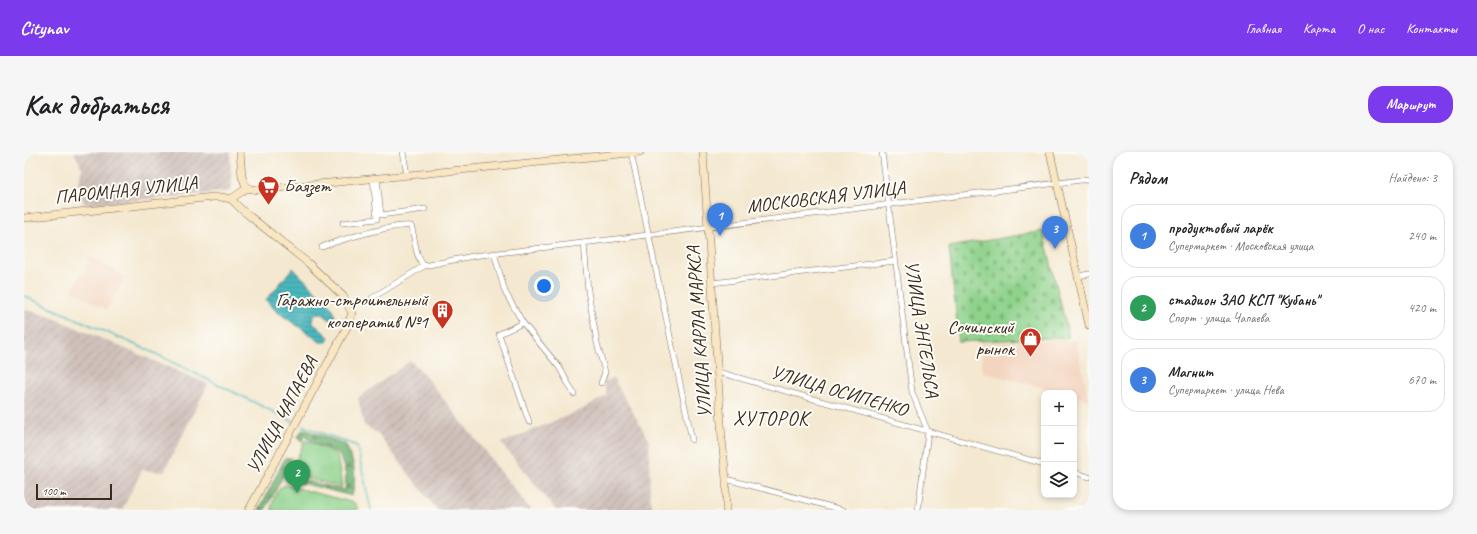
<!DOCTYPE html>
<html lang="ru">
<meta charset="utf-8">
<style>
:root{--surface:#fff;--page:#f6f6f6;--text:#202124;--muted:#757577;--line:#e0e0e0;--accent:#7c3aed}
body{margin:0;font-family:Caveat,sans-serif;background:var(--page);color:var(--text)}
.controls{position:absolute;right:12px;bottom:12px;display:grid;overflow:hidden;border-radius:8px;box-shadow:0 2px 6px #0003}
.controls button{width:36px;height:36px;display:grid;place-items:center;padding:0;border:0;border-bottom:1px solid var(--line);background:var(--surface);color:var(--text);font:20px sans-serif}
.scale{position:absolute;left:12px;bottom:10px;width:76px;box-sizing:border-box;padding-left:4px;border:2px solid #3b2a1e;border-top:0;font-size:11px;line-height:14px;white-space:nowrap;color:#3b2a1e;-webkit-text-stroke:3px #fdfcf7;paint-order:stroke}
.you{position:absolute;left:520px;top:134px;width:14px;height:14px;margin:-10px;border:3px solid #fff;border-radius:50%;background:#1a73e8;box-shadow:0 0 0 6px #1a73e833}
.badge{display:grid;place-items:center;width:26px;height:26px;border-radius:50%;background:var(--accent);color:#fff;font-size:13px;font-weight:700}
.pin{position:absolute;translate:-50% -33px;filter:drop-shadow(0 1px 2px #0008)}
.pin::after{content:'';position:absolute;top:21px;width:14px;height:12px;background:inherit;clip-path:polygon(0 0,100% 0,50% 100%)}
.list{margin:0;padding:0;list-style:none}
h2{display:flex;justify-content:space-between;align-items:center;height:52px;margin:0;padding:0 16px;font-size:17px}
h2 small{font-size:13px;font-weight:400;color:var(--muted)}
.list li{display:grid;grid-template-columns:26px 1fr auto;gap:12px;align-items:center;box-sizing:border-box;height:64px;margin:0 8px 8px;padding:0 8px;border:1px solid var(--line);border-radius:16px}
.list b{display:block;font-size:15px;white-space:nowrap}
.list p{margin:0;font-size:13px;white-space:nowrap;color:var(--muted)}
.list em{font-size:13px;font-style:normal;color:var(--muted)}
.icon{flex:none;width:22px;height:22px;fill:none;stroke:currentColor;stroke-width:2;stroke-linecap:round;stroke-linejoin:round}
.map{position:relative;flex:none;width:1065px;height:358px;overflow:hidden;border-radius:16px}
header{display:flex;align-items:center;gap:24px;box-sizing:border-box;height:56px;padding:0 20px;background:var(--accent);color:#fff}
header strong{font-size:19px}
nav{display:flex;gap:22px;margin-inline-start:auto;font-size:14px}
.intro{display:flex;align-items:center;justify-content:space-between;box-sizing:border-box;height:96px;padding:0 24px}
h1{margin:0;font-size:28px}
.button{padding:10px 18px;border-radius:16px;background:var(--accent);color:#fff;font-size:14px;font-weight:700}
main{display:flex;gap:24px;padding:0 24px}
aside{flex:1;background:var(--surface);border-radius:16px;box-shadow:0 2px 6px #0003}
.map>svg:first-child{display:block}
</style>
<header>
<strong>Citynav</strong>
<nav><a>Главная</a><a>Карта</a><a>О нас</a><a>Контакты</a></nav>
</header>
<div class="intro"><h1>Как добраться</h1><a class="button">Маршрут</a></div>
<main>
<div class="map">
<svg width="1065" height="358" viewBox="0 0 1065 358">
<defs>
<pattern id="industrial-furrows" width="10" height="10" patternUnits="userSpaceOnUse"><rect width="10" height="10" fill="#cfc0ba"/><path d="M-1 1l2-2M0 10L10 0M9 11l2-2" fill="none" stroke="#b3a59f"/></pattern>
<pattern id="forest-firs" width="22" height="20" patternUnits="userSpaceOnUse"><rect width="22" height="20" fill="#72b477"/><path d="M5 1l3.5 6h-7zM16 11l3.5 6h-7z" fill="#5f9361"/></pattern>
<pattern id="cemetery-stones" width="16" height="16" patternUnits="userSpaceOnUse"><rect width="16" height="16" fill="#8ed28b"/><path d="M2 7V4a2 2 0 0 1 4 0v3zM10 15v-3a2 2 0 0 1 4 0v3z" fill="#7bb478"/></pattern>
<pattern id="water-rules" width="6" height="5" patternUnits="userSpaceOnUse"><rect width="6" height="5" fill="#49b8be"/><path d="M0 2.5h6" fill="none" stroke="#3e969a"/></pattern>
</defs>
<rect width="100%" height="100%" fill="#fdfcf7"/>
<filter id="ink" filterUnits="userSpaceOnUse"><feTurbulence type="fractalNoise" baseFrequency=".025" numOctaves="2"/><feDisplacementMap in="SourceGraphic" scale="8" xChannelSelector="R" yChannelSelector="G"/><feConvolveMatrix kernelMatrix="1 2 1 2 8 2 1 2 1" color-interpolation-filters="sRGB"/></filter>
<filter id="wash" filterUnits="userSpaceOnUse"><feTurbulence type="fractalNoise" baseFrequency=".012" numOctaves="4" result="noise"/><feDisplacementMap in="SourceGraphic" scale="16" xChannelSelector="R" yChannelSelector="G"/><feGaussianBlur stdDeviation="0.9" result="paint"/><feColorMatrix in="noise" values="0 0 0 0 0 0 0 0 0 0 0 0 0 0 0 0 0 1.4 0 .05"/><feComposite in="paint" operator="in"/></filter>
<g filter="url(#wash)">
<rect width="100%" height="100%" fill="#f4e8d0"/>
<g fill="#f3d4be">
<path d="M66,105L101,124L83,158L48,139Z"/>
<path d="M1052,188L1065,248L1050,244V241H1038L958,220L957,191Z"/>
</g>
<g fill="url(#industrial-furrows)">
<path d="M50,0H206L208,39L62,53L53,40L58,16Z"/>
<path d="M0,157L27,165L184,232L140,320L118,318L98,358H0Z"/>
<path d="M386,209L395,216L507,358H413L353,281L340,273L334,246Z"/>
<path d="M589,226L625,288L626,344L628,358H532L477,291L557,258L583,243L579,230Z"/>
</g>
<g fill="#8ed28b" stroke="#647e54">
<path d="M281,288L313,302L318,335L266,322Z"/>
<path d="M261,333L331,351L334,358H247C249,348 251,338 261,333Z"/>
</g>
<g fill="url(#forest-firs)" stroke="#566f4a">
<path d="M279,277L321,292C331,310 333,324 328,344L265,328L266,325L321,338L322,323L315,301L290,291L280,284L278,290L274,285Z"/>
<path d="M261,306H267L258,326L241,358H235Z"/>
</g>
<path fill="url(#cemetery-stones)" stroke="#647e54" d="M1019,79L1045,185L935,190L925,95Z"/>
<path fill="url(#water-rules)" stroke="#42716e" d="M269,116L309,157L311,164L308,170L298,161H294L289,165L288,170L305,185L303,190H296L284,181L252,159L242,148Z"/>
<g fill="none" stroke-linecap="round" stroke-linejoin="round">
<g stroke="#49b8be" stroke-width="1.5">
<path d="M0,144L126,199L268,269"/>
<path d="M279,274L333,294L347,358"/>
</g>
</g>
</g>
<g filter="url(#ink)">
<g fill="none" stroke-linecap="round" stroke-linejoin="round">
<defs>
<g id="street">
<path d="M379,0L383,23"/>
<path d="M607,0L668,288"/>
<path d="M858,0L888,240L904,280L894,358"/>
<path d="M353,26L357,63L401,57"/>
<path d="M319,71L353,67L349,26"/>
<path d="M560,91L564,139L573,191L581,220L577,231"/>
<path d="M298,95C318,87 338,82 359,77C369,75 377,73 387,74C392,87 390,103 400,114L449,104L600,86L1065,27"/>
<path d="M470,101L481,140L499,171L535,215L550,242"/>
<path d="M1054,124L1065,122"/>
<path d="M688,131L872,109"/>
<path d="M348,146L400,114"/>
<path d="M499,171L475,182L505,270"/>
<path d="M694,220L1020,312"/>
<path d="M1050,320L1065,325"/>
<path d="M702,327L819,358"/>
</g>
<g id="secondary">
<path d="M216,0L218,25L223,36"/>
<path d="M679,0L698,287L702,327V358"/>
<path d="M1026,0L1065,173"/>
<path d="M207,47L223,36L234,38L616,0"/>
<path d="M0,66L189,45H197L207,47L218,58L284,111L319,144L328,161L322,177L225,358"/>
</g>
</defs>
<use href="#street" stroke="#7c6c5c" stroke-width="6"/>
<use href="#secondary" stroke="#7c6c5c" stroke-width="8"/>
<use href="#street" stroke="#fff" stroke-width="5"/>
<use href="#secondary" stroke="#f9e7c3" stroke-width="7"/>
</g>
</g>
<defs>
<symbol id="supermarket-pin" viewBox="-11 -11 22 30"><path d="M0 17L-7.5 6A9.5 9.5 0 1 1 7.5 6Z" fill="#c8321e" stroke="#fdfcf7"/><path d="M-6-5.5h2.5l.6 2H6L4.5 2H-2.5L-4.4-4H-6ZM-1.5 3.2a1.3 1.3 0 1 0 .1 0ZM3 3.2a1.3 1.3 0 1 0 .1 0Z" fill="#fff"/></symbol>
<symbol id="building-pin" viewBox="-11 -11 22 30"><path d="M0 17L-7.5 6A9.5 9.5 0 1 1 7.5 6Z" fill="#c8321e" stroke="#fdfcf7"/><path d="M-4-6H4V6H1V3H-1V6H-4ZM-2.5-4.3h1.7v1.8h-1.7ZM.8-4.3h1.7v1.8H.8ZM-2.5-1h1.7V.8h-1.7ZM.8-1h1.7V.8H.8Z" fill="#fff"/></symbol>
<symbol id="shop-pin" viewBox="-11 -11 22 30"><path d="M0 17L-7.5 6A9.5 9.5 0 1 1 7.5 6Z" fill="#c8321e" stroke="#fdfcf7"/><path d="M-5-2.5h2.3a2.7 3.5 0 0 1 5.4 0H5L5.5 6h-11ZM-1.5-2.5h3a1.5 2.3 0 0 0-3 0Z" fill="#fff"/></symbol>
</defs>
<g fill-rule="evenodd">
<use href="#supermarket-pin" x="232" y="22" width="25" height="34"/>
<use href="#building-pin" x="406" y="146" width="25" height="34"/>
<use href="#shop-pin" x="994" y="174" width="25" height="34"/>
</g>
<g text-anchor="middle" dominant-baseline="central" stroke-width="4" stroke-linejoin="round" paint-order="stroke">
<g font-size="19" fill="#3b2a1e" stroke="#fdfcf7" text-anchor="end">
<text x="260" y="34" text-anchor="start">Баязет</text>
<text x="404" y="148">Гаражно-строительный<tspan x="404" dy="22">кооператив №1</tspan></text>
<text x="990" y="175">Сочинский<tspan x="990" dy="22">рынок</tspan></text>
</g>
<g font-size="19" fill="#3b2a1e" stroke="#fdfcf7">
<text transform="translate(102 38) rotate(-6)">ПАРОМНАЯ УЛИЦА</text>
<text transform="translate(802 45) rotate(-7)">МОСКОВСКАЯ УЛИЦА</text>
<text transform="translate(898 177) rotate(81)">УЛИЦА ЭНГЕЛЬСА</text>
<text transform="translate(675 180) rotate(-94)">УЛИЦА КАРЛА МАРКСА</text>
<text transform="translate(815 239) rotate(16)">УЛИЦА ОСИПЕНКО</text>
<text transform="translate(258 263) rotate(-62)">УЛИЦА ЧАПАЕВА</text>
</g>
<g font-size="20" letter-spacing="1" fill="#3b2a1e" stroke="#fdfcf7">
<text x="747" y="266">ХУТОРОК</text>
</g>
</g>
</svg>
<div class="controls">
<button>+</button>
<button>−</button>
<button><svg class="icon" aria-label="layers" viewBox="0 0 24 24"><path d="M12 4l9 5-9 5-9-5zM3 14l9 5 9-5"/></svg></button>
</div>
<div class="scale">100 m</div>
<div class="you"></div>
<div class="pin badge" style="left:696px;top:84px;background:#3f7fe0">1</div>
<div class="pin badge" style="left:273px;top:341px;background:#2e9e5b">2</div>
<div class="pin badge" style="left:1031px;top:97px;background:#3f7fe0">3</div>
</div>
<aside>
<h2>Рядом<small>Найдено: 3</small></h2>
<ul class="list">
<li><span class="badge" style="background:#3f7fe0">1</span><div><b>продуктовый ларёк</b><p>Супермаркет · Московская улица</p></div><em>240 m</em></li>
<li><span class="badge" style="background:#2e9e5b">2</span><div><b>стадион ЗАО КСП &quot;Кубань&quot;</b><p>Спорт · улица Чапаева</p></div><em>420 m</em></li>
<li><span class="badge" style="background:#3f7fe0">3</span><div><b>Магнит</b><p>Супермаркет · улица Нева</p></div><em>670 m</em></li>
</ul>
</aside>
</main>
